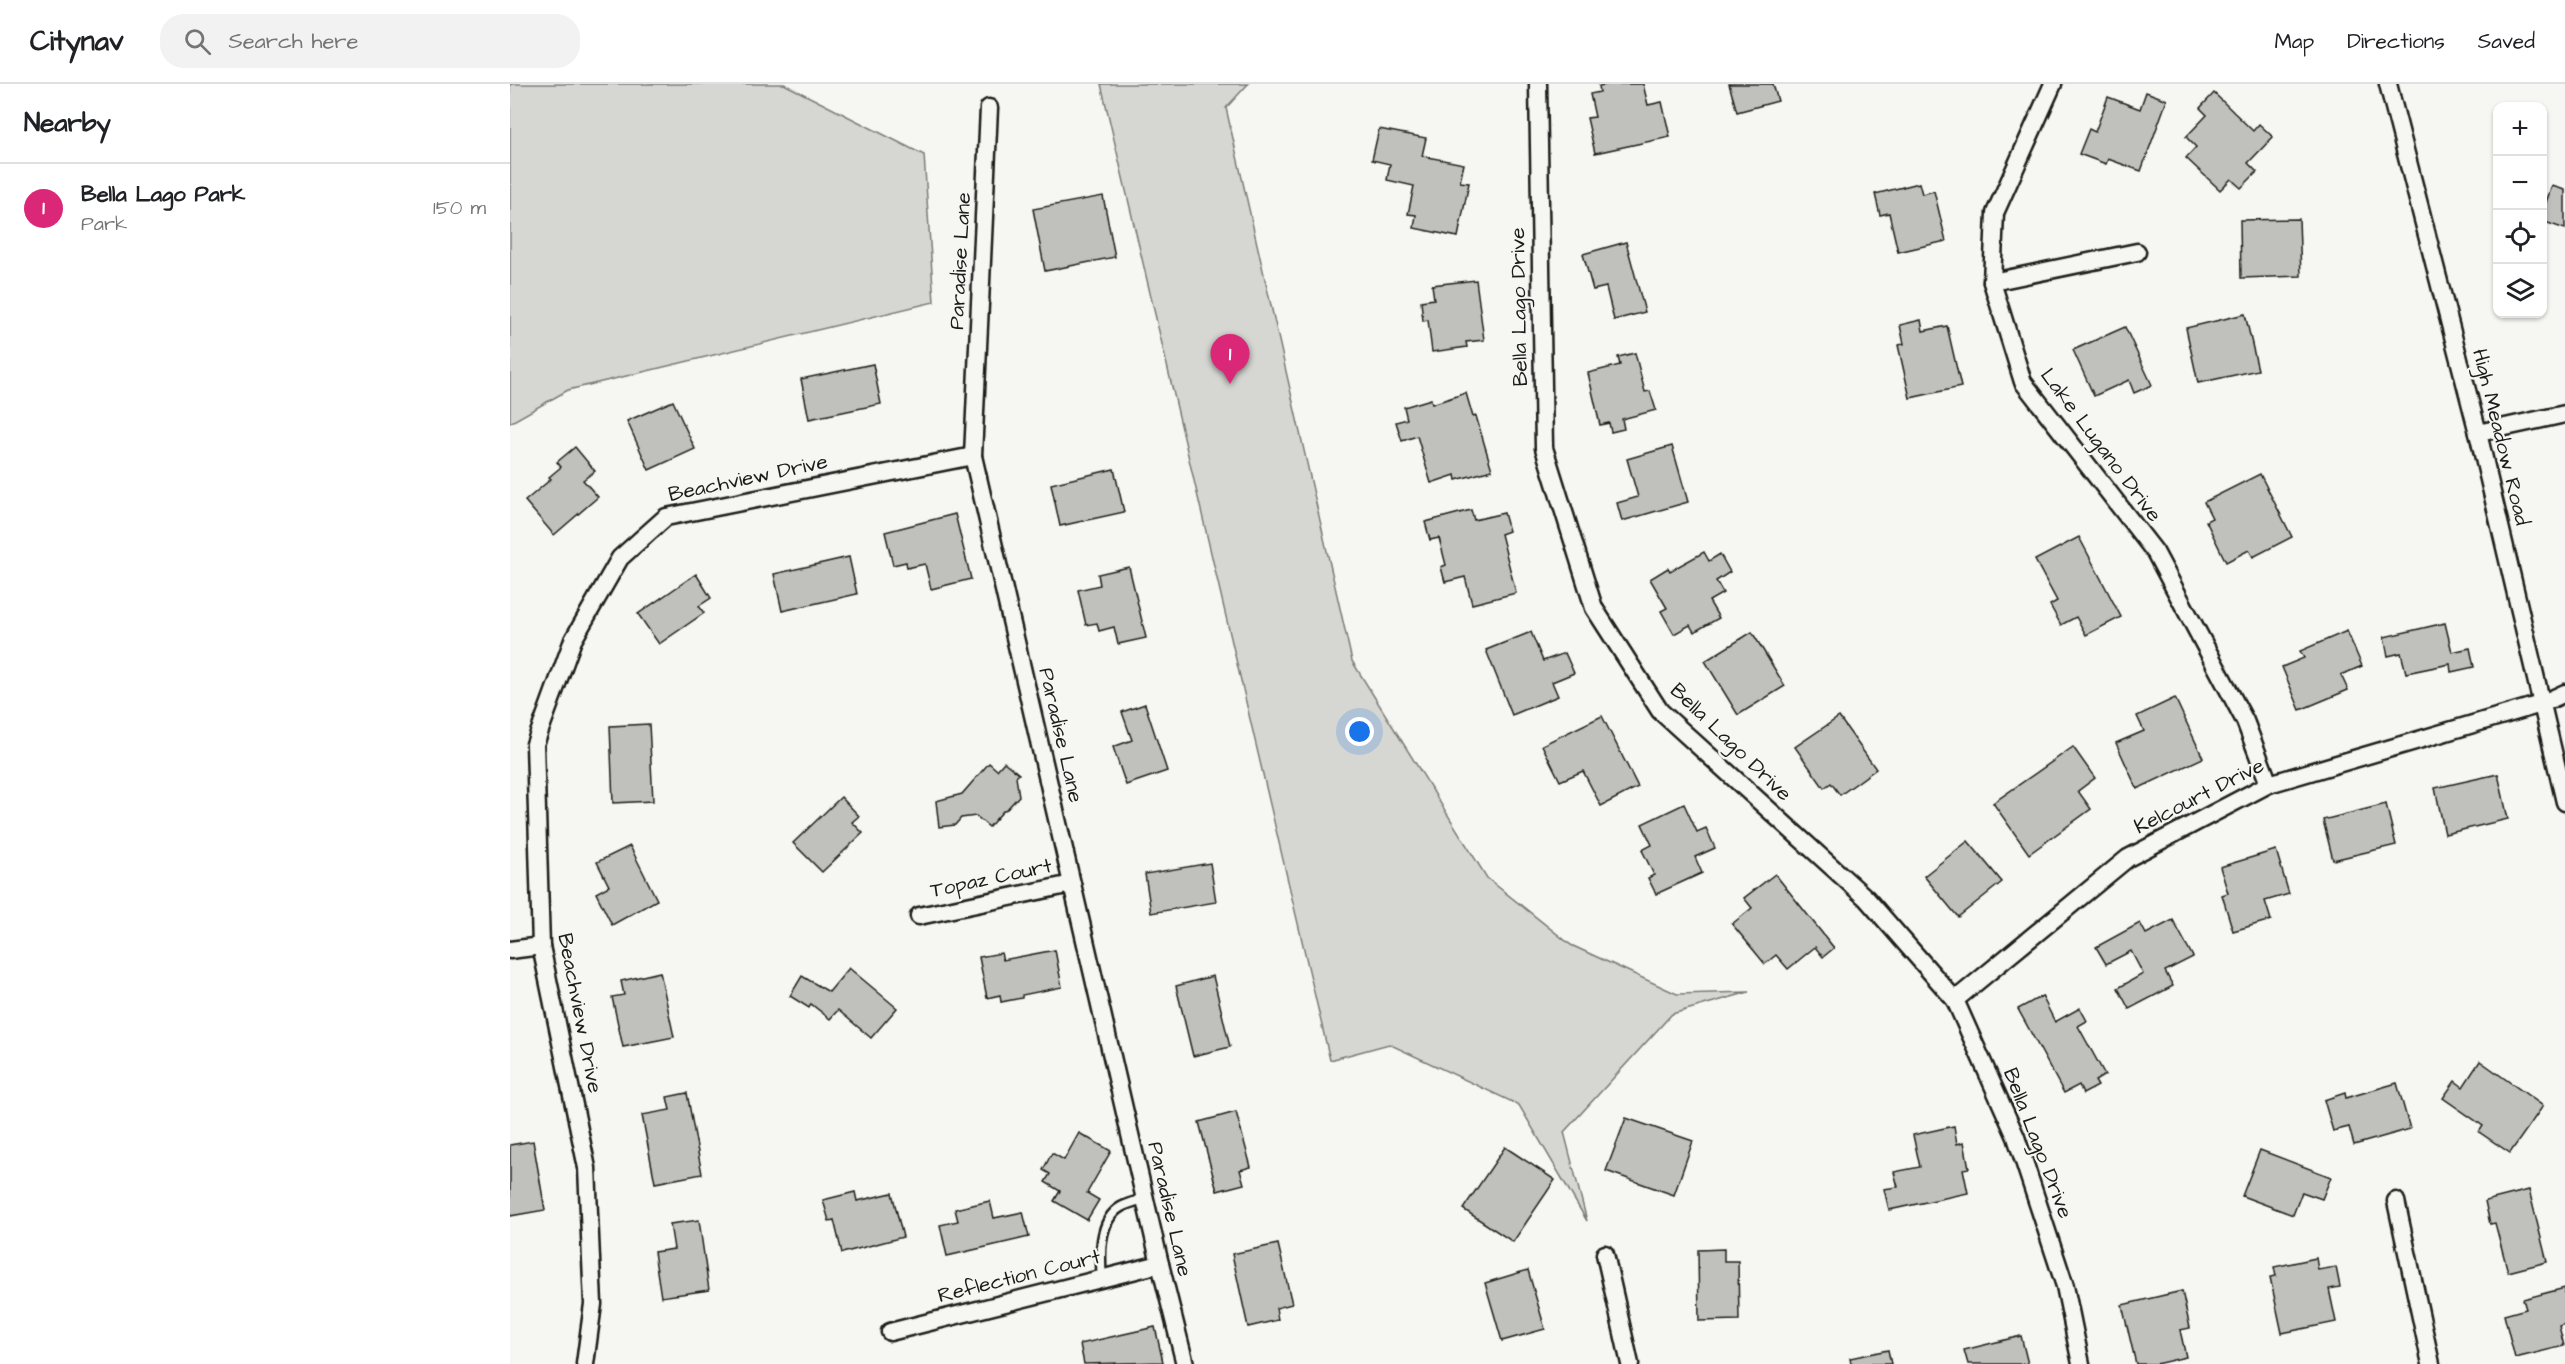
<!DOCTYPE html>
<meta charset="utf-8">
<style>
:root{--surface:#fff;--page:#f2f2f2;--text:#202124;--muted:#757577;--line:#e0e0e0;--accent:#db2777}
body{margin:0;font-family:"Architects Daughter",sans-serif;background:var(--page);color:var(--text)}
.controls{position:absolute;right:18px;top:18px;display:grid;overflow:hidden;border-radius:12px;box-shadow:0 2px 4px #0004}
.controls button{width:54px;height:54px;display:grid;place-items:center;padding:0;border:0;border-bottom:2px solid var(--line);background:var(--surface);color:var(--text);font:30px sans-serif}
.you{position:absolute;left:850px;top:648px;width:21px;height:21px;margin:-15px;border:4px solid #fff;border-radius:50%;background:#1a73e8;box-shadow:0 0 0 9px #1a73e833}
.badge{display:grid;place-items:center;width:39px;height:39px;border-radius:50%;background:var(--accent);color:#fff;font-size:20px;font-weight:700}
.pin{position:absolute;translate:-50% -50px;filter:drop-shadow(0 2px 3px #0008)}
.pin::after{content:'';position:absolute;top:32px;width:21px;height:18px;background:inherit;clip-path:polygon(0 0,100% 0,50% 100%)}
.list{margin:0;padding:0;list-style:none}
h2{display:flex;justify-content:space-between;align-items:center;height:78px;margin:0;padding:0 24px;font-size:26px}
h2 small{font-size:20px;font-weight:400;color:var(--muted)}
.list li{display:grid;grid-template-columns:39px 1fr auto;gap:18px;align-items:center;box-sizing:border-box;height:90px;padding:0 24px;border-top:2px solid var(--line)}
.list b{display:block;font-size:22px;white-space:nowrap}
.list p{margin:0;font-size:20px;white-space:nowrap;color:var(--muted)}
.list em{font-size:20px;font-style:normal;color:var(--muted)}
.icon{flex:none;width:33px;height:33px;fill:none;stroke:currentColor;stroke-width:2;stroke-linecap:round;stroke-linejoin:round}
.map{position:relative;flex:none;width:2055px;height:1280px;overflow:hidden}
header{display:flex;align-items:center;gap:36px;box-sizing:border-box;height:84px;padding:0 30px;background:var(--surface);border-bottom:2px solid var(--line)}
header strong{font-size:28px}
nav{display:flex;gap:33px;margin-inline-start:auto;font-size:21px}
.search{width:420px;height:54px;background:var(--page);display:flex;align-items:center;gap:15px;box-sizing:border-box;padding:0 21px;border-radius:24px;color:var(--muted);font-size:22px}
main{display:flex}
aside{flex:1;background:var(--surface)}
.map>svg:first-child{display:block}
</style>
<header>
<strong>Citynav</strong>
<div class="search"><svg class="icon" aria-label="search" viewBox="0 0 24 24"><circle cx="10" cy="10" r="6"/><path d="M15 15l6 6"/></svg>Search here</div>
<nav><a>Map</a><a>Directions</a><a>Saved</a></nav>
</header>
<main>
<aside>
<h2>Nearby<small></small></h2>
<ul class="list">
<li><span class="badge">1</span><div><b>Bella Lago Park</b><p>Park</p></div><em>150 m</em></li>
</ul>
</aside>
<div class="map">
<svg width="2055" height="1280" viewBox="0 0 2055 1280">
<rect width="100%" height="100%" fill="#f6f6f2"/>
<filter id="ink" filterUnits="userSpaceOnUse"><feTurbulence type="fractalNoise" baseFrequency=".0167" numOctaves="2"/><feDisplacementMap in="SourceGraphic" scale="12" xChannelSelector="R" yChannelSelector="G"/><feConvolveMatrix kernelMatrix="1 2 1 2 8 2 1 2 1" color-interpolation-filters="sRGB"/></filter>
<g filter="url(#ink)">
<g fill="#d6d6d2" stroke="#797977" stroke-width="1.5">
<path d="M0,0H274L414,71L424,218L58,306L0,339Z"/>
<path d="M591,0H738L716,24L842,577L977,794L1061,861L1167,910L1239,908L1162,930L1054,1048L1077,1137L1009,1021L879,960L820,976Z"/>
</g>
<g fill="#c0c0bd" stroke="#1c1c1c" stroke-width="1.5">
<path d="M1099,0H1133L1138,21L1152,18L1160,53L1085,69L1077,34L1085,33L1080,10L1090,8L1089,2Z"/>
<path d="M1219,0H1263L1268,17L1227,28Z"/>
<path d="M1636,8L1657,16L1631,87L1598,75L1596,80L1569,70L1579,45L1585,48L1598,13L1630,25Z"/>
<path d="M1704,9L1743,47L1749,40L1763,53L1738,79L1747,88L1731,104L1721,95L1710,106L1676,74L1686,63L1676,53L1697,31L1690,24Z"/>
<path d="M869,45L916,54L912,72L954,80L950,98L959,99L948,153L904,144L906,131L898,130L904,102L877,96L880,80L862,76Z"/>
<path d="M1409,99L1412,110L1424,107L1436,157L1388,168L1379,129L1370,131L1365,110Z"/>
<path d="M2042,102L2055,106V145L2032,137V129Z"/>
<path d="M593,112L605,173L535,187L523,125Z"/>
<path d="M1789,135L1791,192L1731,194L1730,136Z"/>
<path d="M1116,158L1135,228L1104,236L1096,203L1083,206L1073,170Z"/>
<path d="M966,196L974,256L956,258L957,263L922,268L918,236L913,237L911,217L924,215L922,201Z"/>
<path d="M1735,230L1748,286L1688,299L1676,244Z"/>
<path d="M1411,236L1413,247L1437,242L1451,303L1400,314L1388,261L1394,260L1390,241Z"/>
<path d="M1615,243L1642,301L1624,309L1619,296L1584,312L1563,266Z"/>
<path d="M1125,269L1135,308L1140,307L1146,326L1112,335L1114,345L1101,348L1099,339L1090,341L1078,289L1110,281L1108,273Z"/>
<path d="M363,280L371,320L299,335L291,295Z"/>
<path d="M956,309L963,333L966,332L982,386L946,396L945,391L921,399L907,352L892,357L886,338L897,335L894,323L921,315L922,320Z"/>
<path d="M163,317L185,365L139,386L117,337Z"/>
<path d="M1162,362L1178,418L1112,437L1107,419L1128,413L1117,375Z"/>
<path d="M65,363L85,387L73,396L88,413L44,451L15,417L41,395L39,393L51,383L47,378Z"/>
<path d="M604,385L614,428L550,442L541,400Z"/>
<path d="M1750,390L1782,453L1743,473L1739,466L1716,478L1696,437L1702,434L1694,418Z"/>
<path d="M961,426L964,436L994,429L999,447L991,450L1006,509L962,520L955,493L935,498L931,483L936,481L929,454L920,456L915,438Z"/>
<path d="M445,430L461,495L421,505L415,480L397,484L396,478L383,481L375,448Z"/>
<path d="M1569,453L1611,533L1576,551L1566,533L1551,541L1540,521L1547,517L1525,476Z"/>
<path d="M1194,468L1199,477L1210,470L1220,488L1206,497L1213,509L1199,517L1209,534L1184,548L1180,541L1164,550L1151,527L1157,524L1140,495L1158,484L1160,487Z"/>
<path d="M339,473L347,510L272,527L264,490Z"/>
<path d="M619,483L636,554L608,560L604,543L589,547L587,539L576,541L568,506L590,501L588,490Z"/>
<path d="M186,490L201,514L189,522L194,529L149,560L128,530Z"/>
<path d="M1935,539L1942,568L1960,564L1964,583L1941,588L1940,580L1896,589L1891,569L1878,572L1874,553Z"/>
<path d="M1837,547L1852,582L1831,591L1838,606L1790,626L1772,583L1794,574L1790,567Z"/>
<path d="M1021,548L1033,577L1055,569L1064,589L1042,598L1048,612L1002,631L976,566Z"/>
<path d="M1242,548L1275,602L1228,631L1195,577Z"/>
<path d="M1665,614L1693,674L1627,705L1606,659L1634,647L1627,632Z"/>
<path d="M635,620L657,687L616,701L603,663L622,656L612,628Z"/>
<path d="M1092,632L1128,703L1091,722L1073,687L1050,697L1032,661Z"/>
<path d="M1329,633L1366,685L1330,711L1321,699L1314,704L1285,663Z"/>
<path d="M139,640L143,717L103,719L100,642Z"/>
<path d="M1563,663L1585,694L1568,707L1581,725L1519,770L1483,719Z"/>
<path d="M494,678L509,690L506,693L509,712L497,725L494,726L479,743L466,732L451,734L445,741L429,743L426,717L452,710L479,679L487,686Z"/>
<path d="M1988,690L1998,735L1935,750L1925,704Z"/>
<path d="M331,713L349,732L342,738L353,749L312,788L283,759Z"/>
<path d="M1174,720L1187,748L1196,744L1205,764L1185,773L1192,789L1146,810L1138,794L1144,791L1132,766L1142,761L1132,740Z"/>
<path d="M1876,720L1886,761L1823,776L1813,736Z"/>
<path d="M1458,757L1492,798L1448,833L1414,792Z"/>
<path d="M120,762L147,816L102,841L86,809L99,802L87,778Z"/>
<path d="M1766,766L1779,810L1755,817L1761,836L1723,847L1712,811L1718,809L1710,783Z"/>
<path d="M700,779L706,818L641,829L635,790Z"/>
<path d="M1265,790L1324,864L1313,873L1305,863L1278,885L1266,871L1255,880L1222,840L1242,824L1234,814Z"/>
<path d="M1663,836L1683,873L1655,887L1663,902L1619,925L1608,904L1633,890L1621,867L1596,880L1586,863L1630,839L1636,850Z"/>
<path d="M545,866L552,903L512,911V914L491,918L490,911L477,914L469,873L491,869L493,876Z"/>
<path d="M339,884L387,924L361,954L328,926L320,935L301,920L299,924L280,912L292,892L319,908Z"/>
<path d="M150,888L164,953L113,963L102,913L114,911L111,897Z"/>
<path d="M703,892L720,963L683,972L666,902Z"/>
<path d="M1532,912L1545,938L1570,924L1577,937L1568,942L1595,991L1585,997L1588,1002L1573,1010L1569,1001L1554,1009L1508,925Z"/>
<path d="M1970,977L2033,1022L2000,1069L1969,1048L1973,1042L1933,1014L1945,997L1953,1003Z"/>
<path d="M1887,999L1900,1045L1844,1061L1839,1043L1823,1047L1814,1016L1835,1009L1836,1014Z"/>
<path d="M177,1009L192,1090L145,1099L132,1031L160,1026L157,1013Z"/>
<path d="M726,1028L741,1083L730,1086L734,1100L707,1107L689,1038Z"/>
<path d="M1116,1034L1183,1057L1164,1111L1096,1087Z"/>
<path d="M1444,1042L1447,1060L1454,1058L1459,1084L1453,1085L1458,1109L1379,1126L1374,1105L1388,1103L1384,1088L1410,1083L1403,1051Z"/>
<path d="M569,1049L601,1067L577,1109L589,1116L577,1136L544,1117L550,1107L535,1098L540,1090L533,1086L542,1069L554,1076Z"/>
<path d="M23,1057L35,1126L0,1132V1061Z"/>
<path d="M995,1063L1045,1096L1003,1158L953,1125Z"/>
<path d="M1750,1066L1821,1093L1812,1115L1792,1108L1783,1131L1732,1112Z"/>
<path d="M2019,1106L2037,1178L1998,1188L1985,1139L1980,1140L1975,1117Z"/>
<path d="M345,1108L347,1117L382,1109L393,1153L332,1169L324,1136L319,1137L313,1116Z"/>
<path d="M480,1117L484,1134L513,1128L519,1153L437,1172L430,1141L448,1137L445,1125Z"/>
<path d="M189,1136L199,1206L151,1213L144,1168L164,1165L160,1140Z"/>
<path d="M768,1160L782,1220L766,1224L768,1236L738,1243L722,1170Z"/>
<path d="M1214,1165V1177H1228L1229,1236L1189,1237L1188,1166Z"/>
<path d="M1806,1174L1808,1186L1826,1183L1830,1203L1819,1205L1826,1238L1772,1249L1760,1193L1766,1192L1764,1183Z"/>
<path d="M1018,1186L1035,1245L992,1257L975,1199Z"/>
<path d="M2055,1204V1240L2049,1242L2054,1262L2005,1274L1994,1231L2016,1225L2013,1215Z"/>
<path d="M1672,1207L1680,1244L1670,1246L1676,1273L1646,1280H1626L1612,1221Z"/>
<path d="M645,1243L653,1278L574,1280L570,1260Z"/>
<path d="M1511,1252L1518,1280H1458L1454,1266Z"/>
<path d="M1378,1266L1381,1280H1341L1340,1274Z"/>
</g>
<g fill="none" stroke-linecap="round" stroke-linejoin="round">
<defs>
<path id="service" d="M592,1195C590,1173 588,1136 611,1123C618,1119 627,1117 634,1115"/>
<g id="minor">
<path d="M1028,0L1034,364L1084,524L1150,627L1356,814L1445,916L1506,1053L1555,1202L1571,1280"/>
<path d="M1543,0L1485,129L1482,198L1513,298L1645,468L1735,637L1759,700"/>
<path d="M1878,0L1968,349L2055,718"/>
<path d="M479,24L463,372L650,1180L675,1280"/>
<path d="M1482,198L1627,168"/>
<path d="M1968,349L2055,330"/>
<path d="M409,832L562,800"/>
<path d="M0,866L31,862"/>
<path d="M1445,916L1618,774L1759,700L2031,620L2055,609"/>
<path d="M1886,1117L1921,1280"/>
<path d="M1095,1170L1120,1280"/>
<path d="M380,1248L650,1180"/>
<path d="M75,1280L83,1220L77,1084L31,862L25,660L63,556L110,474L156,433L463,372"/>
</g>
</defs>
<use href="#service" stroke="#1c1c1c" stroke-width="13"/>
<use href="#minor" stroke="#1c1c1c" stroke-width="21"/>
<use href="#service" stroke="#f6f6f2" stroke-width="8"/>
<use href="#minor" stroke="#f6f6f2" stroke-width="16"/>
</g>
</g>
<g text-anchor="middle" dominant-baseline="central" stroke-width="4.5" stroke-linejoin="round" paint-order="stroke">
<g font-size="21" fill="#1c1c1c" stroke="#f6f6f2">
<text transform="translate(450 177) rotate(-87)">Paradise Lane</text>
<text transform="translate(1009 223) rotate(-91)">Bella Lago Drive</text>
<text transform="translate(1991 353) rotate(76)">High Meadow Road</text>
<text transform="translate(1591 361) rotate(53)">Lake Lugano Drive</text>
<text transform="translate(238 394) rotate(-12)">Beachview Drive</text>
<text transform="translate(551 651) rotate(77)">Paradise Lane</text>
<text transform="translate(1221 658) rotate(44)">Bella Lago Drive</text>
<text transform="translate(1689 712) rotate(-27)">Kelcourt Drive</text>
<text transform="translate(481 794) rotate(-12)">Topaz Court</text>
<text transform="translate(70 929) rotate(79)">Beachview Drive</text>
<text transform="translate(1528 1059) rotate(69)">Bella Lago Drive</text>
<text transform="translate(660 1125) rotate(77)">Paradise Lane</text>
<text transform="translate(509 1192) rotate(-14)">Reflection Court</text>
</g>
</g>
</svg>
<div class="controls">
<button>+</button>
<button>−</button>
<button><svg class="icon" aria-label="locate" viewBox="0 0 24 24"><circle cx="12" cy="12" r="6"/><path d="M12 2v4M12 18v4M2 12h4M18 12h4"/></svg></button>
<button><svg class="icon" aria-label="layers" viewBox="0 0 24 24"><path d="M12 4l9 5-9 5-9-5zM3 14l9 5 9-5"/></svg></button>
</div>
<div class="you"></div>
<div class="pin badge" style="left:720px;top:300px">1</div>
</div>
</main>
